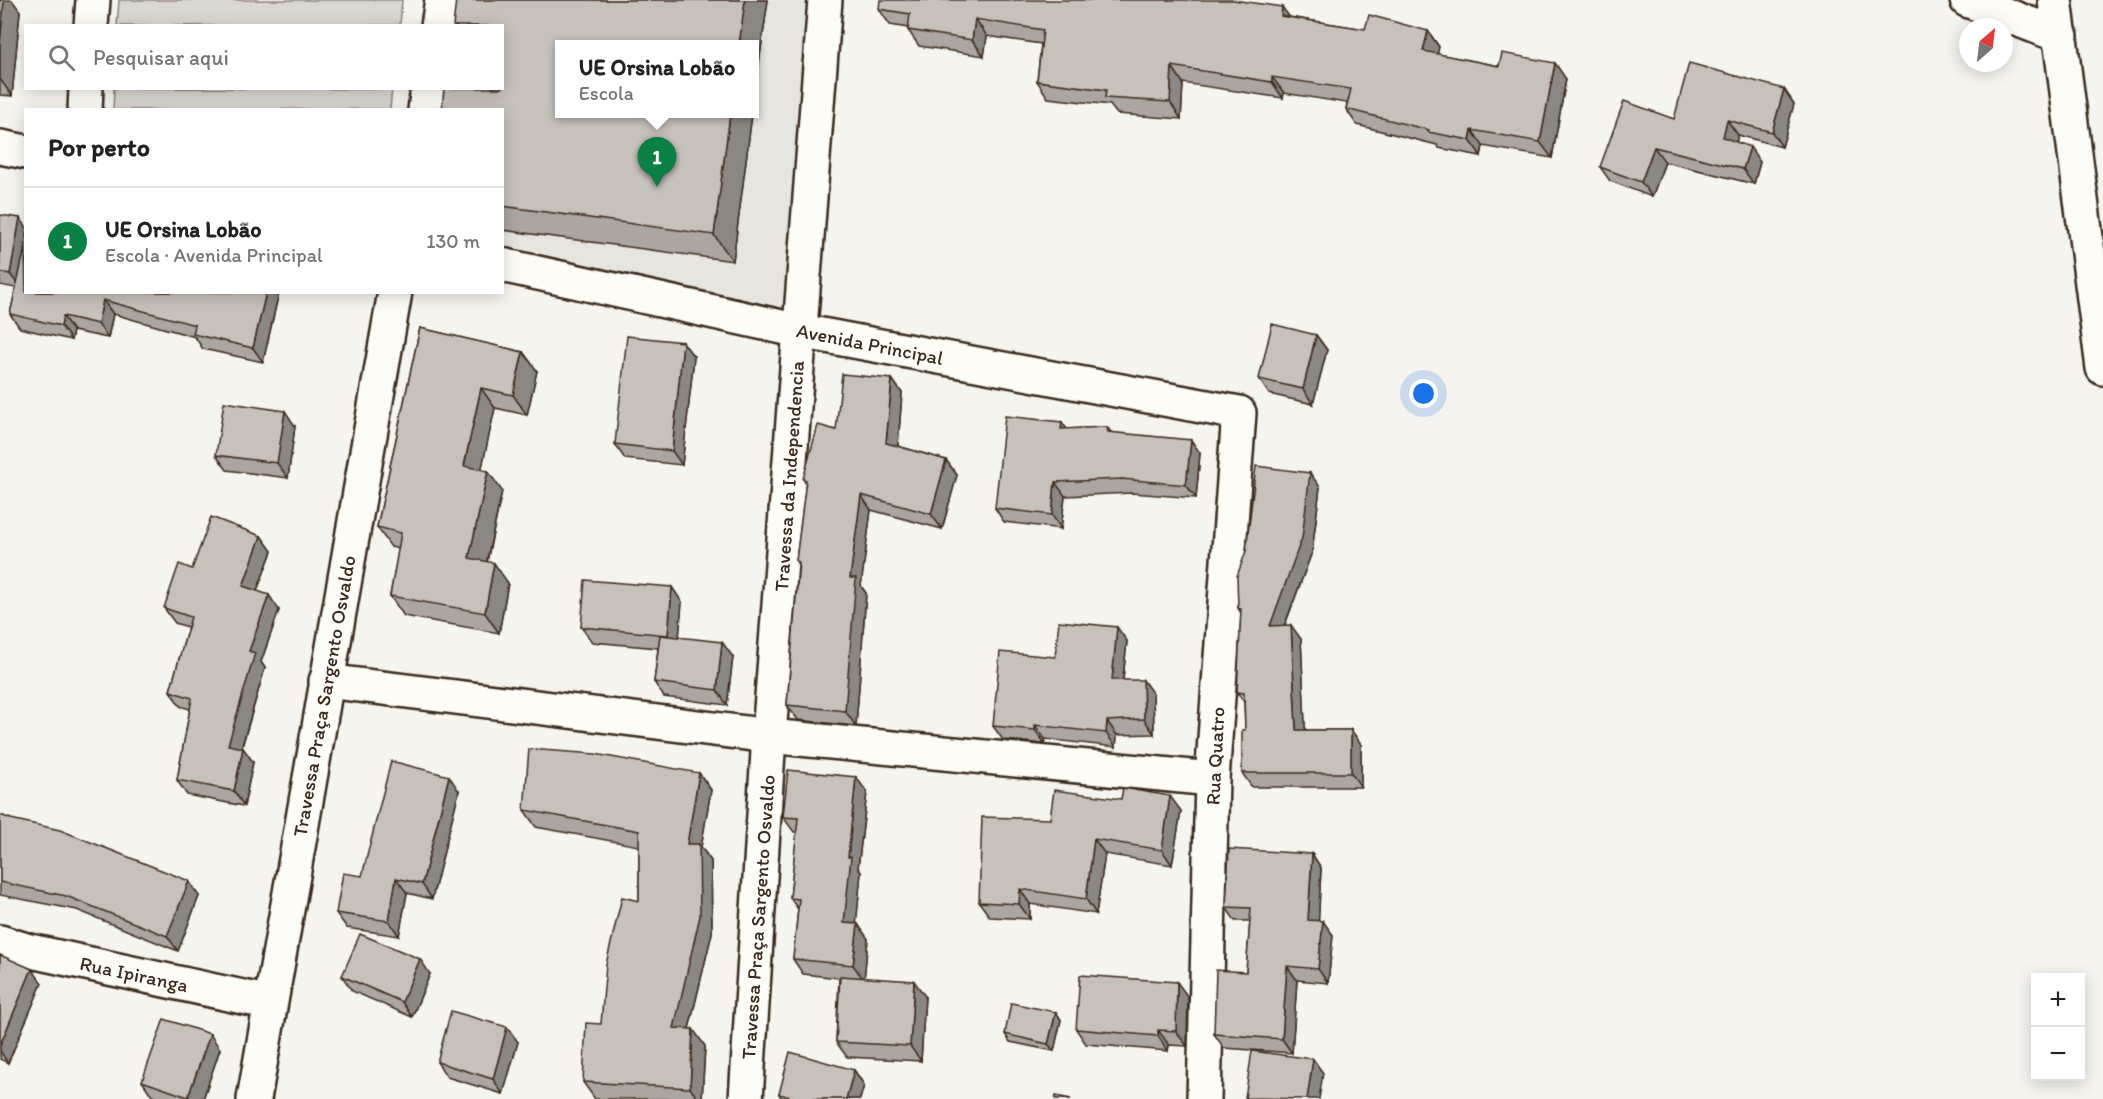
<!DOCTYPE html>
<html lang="pt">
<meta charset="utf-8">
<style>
:root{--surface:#fff;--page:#f6f6f6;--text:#222;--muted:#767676;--line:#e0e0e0;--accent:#0b8043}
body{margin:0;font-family:Itim,sans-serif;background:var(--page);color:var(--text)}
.controls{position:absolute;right:18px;bottom:18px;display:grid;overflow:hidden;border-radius:0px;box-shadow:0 3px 15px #0003}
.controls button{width:54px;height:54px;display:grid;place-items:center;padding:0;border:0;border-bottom:2px solid var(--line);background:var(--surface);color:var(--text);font:30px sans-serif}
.compass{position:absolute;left:1959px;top:18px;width:54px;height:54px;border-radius:50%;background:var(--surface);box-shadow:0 3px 15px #0003;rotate:28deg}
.you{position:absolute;left:1424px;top:394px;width:21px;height:21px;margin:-15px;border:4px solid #fff;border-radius:50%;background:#1a73e8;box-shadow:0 0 0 9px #1a73e833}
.badge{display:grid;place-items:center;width:39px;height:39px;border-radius:50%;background:var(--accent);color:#fff;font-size:20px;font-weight:700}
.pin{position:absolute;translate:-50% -50px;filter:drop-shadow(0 2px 3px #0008)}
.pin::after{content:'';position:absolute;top:32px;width:21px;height:18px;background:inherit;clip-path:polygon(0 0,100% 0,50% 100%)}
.popup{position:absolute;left:555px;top:40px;width:204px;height:78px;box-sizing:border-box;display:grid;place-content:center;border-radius:0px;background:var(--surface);filter:drop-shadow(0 2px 4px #0005);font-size:20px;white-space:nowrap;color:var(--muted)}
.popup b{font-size:22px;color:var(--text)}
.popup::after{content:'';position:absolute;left:50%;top:100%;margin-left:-12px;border:12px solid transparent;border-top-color:var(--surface)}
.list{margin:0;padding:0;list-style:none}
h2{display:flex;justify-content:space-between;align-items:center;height:78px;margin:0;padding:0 24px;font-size:26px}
h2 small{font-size:20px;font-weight:400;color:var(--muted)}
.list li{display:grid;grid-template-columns:39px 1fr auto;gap:18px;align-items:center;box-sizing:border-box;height:108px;padding:0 24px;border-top:2px solid var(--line)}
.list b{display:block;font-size:22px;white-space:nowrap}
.list p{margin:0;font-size:20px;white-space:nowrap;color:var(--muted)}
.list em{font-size:20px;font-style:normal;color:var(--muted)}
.icon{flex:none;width:33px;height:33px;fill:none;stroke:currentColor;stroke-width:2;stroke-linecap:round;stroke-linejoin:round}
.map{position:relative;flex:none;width:2103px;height:1099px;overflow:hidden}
.search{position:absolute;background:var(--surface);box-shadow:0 3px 15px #0003;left:24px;top:24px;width:480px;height:66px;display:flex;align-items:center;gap:15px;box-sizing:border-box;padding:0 21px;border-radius:0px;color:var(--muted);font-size:22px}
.panel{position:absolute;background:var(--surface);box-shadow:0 3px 15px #0003;left:24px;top:108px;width:480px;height:186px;border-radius:0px}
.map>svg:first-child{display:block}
</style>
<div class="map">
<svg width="2103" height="1099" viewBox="0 0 2103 1099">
<rect width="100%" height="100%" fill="#f5f4ee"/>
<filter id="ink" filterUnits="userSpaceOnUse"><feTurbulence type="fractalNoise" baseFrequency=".0167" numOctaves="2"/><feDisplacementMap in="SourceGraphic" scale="12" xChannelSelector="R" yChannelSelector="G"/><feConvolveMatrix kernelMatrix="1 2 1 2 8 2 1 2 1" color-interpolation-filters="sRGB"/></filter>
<g filter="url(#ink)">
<path fill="#e7e5df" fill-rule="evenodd" d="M442,0H825L800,331L503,265L502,110L428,89L502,88V26ZM560,45H754V114H560Z"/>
<g fill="#dad6d0" stroke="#8a8077" stroke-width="1.5">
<path d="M119,0H402L400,25L117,26Z"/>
<path d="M114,89V88L392,89L390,109L113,110Z"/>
</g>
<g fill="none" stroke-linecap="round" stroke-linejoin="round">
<defs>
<g id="minor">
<path d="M1967,0L2061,36"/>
<path d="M91,26L93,0"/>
<path d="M438,26L442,0"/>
<path d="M85,110L86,88"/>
<path d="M425,110L428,88"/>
<path d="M0,147L26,152"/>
<path d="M502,265L800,331L1239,413L1212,779L1204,1099"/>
<path d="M326,681L769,736L1212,779"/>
<path d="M0,942L26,950L270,1003"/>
<path d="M254,1099L395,292"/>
<path d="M746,1099L769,736L825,0"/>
</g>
<path id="secondary" d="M2055,0L2103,368"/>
</defs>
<use href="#minor" stroke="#3b2a1e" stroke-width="38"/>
<use href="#secondary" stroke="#3b2a1e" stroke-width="38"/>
<use href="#minor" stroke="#fdfcf7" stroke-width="33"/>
<use href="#secondary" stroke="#fdfcf7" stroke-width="33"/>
</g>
<g fill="#aba6a1" stroke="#3b2a1e" stroke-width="1.5">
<path d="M0,0L20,11L12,96L0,95Z"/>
<path d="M456,0H768L754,98L560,114H752L733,261L502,230V110Z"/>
<path d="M879,9L1289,17L1365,29L1428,31L1439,47L1437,54L1566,79L1552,158L1483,146L1481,156L1439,148L1437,145L1357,125L1346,109L1347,103L1284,93L1283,98L1183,83L1181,119L1117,114L1110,105L1048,98L1037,81L1041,44L987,36L984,56L919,46L908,30V28L890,25Z"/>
<path d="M1784,89L1794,104L1782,147L1738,135L1736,142L1760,162L1754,184L1665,162L1652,197L1610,181L1600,167L1674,119Z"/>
<path d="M0,215L26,292H279L263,362L203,349L195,337L113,314L108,338L73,331L71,340L20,328L10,314L16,288L0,285Z"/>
<path d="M420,328L523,352L537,371L527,415L495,408L481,470L502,491L487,562L508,583L499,633L404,616L390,596L399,549L391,547L377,527Z"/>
<path d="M1316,335L1327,350L1313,404L1269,394L1259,379Z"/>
<path d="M694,357L682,465L625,459L615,444Z"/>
<path d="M892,379L902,393L898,446L946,460L957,475L942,529L871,510L861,586L866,593L856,726L798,720L787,705L798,565L796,561L806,483L803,479L836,430Z"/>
<path d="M295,426L288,478L227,470L216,455Z"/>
<path d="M1107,427L1111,432L1200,453L1196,498L1132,493L1065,496L1061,529L1004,522L995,508L1067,429Z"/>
<path d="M1320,487L1312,552L1285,625L1301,639L1305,730H1351L1361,744V787H1252L1242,773L1245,730L1244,702L1237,692L1241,613L1238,608Z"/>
<path d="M261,536L272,551L257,591L279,610L261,662L265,668L242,747L253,762L244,806L187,795L177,780L190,709L180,706L170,691L188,627L175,623L164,608L192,569Z"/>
<path d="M682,602L679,637L733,657L727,705L664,697L654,682L658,648L592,642L581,627Z"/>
<path d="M1127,641L1123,680L1153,694L1154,734L1117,735L1116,747L1045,739V744L1003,740L993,726L1055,657Z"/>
<path d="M699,773L711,790L701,847L711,861L712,933L689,1029L705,1046L702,1099H595L583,1082L639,901V846L536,827L524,810Z"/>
<path d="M459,791L432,899L407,893L399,936L347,928L336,913L362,876Z"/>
<path d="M867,792L858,868L861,872L856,924L868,939L864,978L925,996L921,1061L847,1057L836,1042L839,978L803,974L793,959L798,909L790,898L797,832H794L783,817Z"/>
<path d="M1181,811L1172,865L1105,854L1096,914L1030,904V919L990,917L979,902L1050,819Z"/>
<path d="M0,815L199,896L178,951L77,910L0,895Z"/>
<path d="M1312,854L1321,868L1318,921L1333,935L1328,983L1297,980L1292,1053L1224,1048L1214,1034L1246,972L1250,921H1235L1226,907Z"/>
<path d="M0,955L42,983L8,1063L0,1059Z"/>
<path d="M430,974L412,1017L352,991L342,976Z"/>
<path d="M1188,997L1187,1046L1169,1045L1168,1051L1086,1044L1076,1029Z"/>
<path d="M1056,1012L1061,1020L1054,1051L1010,1042L1005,1034Z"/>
<path d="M518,1042L503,1094L447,1077L437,1062Z"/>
<path d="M220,1049L203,1099H161L152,1096L142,1081Z"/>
<path d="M854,1070L864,1085L860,1099H782L779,1094Z"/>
</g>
<g fill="#8b8783" stroke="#3b2a1e" stroke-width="1.5">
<path d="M4,0H12L20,11L12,96L0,79V43Z"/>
<path d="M745,0H768L754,98V45H739Z"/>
<path d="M1282,7L1294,23L1281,16Z"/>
<path d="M975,19L987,36L984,56L972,40Z"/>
<path d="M1428,31L1439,47L1434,67L1423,51Z"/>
<path d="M1555,63L1566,79L1552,158L1540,142Z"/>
<path d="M1172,66L1183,83L1181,119L1170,102Z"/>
<path d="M1272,77L1284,93L1283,98L1272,82Z"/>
<path d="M1784,89L1794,104L1782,147L1772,132Z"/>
<path d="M730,114H752L733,261L714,235Z"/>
<path d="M1727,120L1738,135L1734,152L1723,137Z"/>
<path d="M1472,130L1483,146L1481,156L1470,140Z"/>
<path d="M1654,147L1665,162L1652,197L1641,182Z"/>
<path d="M1750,147L1760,162L1754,184L1743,169Z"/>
<path d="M20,218L26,226V263L21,289L10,274Z"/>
<path d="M266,292H279L263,362L253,348Z"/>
<path d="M103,300L113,314L108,338L98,324Z"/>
<path d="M63,316L73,331L71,340L61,326Z"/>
<path d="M1316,335L1327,350L1313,404L1303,389Z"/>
<path d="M683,342L694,357L682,465L672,451Z"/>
<path d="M523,352L537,371L527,415L513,395Z"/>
<path d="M892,379L902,393L897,458L886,443Z"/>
<path d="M481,388L495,408L478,486L464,466Z"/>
<path d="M285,411L295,426L288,478L277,463Z"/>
<path d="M1062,422L1071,435L1061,429Z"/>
<path d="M1191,440L1200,453L1196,498L1186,485Z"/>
<path d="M946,460L957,475L942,529L931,514Z"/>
<path d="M488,471L502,491L483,578L469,558Z"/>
<path d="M1310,473L1320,487L1312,552L1279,640L1270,626Z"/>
<path d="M1055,482L1065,496L1061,529L1052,515Z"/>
<path d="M861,495L871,510L861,586L866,593L856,726L845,711L850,578Z"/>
<path d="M261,536L272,551L253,601L243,586Z"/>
<path d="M494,563L508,583L499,633L485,613Z"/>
<path d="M672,587L682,602L678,650L668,635Z"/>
<path d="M269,595L279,610L261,662L265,668L238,759L228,745L249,651Z"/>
<path d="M1291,625L1301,639L1306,744L1296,730Z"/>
<path d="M1117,627L1127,641L1121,695L1112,680Z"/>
<path d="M722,642L733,657L727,705L717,690Z"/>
<path d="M1143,680L1153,694L1154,734L1144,719Z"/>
<path d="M1107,721L1117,735L1116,747L1106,733Z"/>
<path d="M1035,725L1045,739V744L1035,730Z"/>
<path d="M1351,730L1361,744V787L1351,773Z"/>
<path d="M243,748L253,762L244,806L234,791Z"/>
<path d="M699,773L711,790L701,847L711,861L712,933L685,1045L674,1028L687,844Z"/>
<path d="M449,776L459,791L432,899L422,884Z"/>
<path d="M856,777L867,792L858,868L861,872L855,938L844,923L848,857Z"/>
<path d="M1170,796L1181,811L1172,865L1162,850Z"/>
<path d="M1094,839L1105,854L1096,914L1086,899Z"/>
<path d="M1312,854L1321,868L1318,934L1308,920Z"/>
<path d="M396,878L407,893L399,936L389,921Z"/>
<path d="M189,881L199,896L178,951L167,936Z"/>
<path d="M1020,889L1030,904V919L1019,904Z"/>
<path d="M1323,921L1333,935L1328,983L1318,969Z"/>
<path d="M858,924L868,939L864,980L853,965Z"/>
<path d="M420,959L430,974L412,1017L402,1002Z"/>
<path d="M1287,966L1297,980L1292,1053L1282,1039Z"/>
<path d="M32,969L42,983L8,1063L0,1051V1045Z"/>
<path d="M914,981L925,996L921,1061L910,1046Z"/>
<path d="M1177,982L1188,997L1187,1046L1176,1031Z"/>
<path d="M1056,1012L1061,1020L1054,1051L1048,1044Z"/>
<path d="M507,1027L518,1042L503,1094L493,1079Z"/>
<path d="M693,1029L705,1046L702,1099H698L690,1088Z"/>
<path d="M1158,1030L1169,1045L1168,1051L1158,1036Z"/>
<path d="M210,1034L220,1049L203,1099H189L188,1097Z"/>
<path d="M1313,1059L1323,1073L1319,1099H1307Z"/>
<path d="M854,1070L864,1085L860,1099H846Z"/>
</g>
<g fill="#c7c1bb" stroke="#3b2a1e" stroke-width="1.5">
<path d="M0,0H4L0,43Z"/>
<path d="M456,0H745L739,45H560V114H730L714,235L502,206V110H442L444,88H502V26H453Z"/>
<path d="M880,0H1233L1282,7L1281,16L1365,29L1369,15L1428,31L1423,51L1499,66L1502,53L1555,63L1540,142L1472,130L1470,140L1428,132L1429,130L1346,109L1351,89L1272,77V82L1172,66L1170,102L1105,98L1106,90L1037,81L1043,30L975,19L972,40L908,30L910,14L879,9Z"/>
<path d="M1689,63L1784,89L1772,132L1727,120L1723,137L1750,147L1743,169L1654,147L1641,182L1600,167L1624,101L1674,119Z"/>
<path d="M0,215L20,218L10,274L0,272Z"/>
<path d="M25,248L26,292H266L253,348L193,334L195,325L103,300L98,324L63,316L61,326L10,314Z"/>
<path d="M1272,324L1316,335L1303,389L1259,379Z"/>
<path d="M420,328L523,352L513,395L481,388L464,466L488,471L469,558L494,563L485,613L390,596L401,533L377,527Z"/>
<path d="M627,336L683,342L672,451L615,444Z"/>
<path d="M842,374L892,379L886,443L946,460L931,514L861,495L850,578H856L845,711L787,705L799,562L796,561L806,480L803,479L818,425L836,430Z"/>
<path d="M224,402L285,411L277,463L216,455Z"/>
<path d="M1005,416L1062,422L1061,429L1107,427L1108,432L1191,440L1186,485L1122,479L1055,482L1052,515L995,508Z"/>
<path d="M1256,466L1310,473L1302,538L1270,626L1291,625L1296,730H1351V773H1242V730H1245L1244,693L1237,692L1241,609L1238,608L1237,576L1246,551Z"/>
<path d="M211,517L261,536L243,586L269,595L249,651L255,653L228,745L243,748L234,791L177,780L192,698L170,691L191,617L164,608L179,564L192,569Z"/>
<path d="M585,580L672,587L668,635L581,627Z"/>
<path d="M1059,621L1117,627L1112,680H1143L1144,719L1107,721L1106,733L1035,725V730L993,726L1000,652L1055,657Z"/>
<path d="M660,635L722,642L717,690L654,682Z"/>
<path d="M529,749L595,754L699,773L687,844H699L700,916L674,1028L693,1029L690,1088L583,1082L586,1023L601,1024L606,964L622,897L639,901V831L524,810Z"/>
<path d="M391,761L449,776L422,884L396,878L389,921L336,913L343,873L362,876Z"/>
<path d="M788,770L856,777L848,857H851L844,923L858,924L853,965L793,959L799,899L790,898L798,818L783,817Z"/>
<path d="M1123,788L1170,796L1162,850L1094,839L1086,899L1020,889L1019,904L979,902L982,817L1050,819L1054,790L1121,799Z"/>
<path d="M0,815L11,819L60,830L189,881L167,936L66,896L0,882Z"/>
<path d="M1229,849L1312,854L1308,920L1323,921L1318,969L1287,966L1282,1039L1214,1034L1216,970L1246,972L1251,908L1226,907Z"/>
<path d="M360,934L420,959L402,1002L342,976Z"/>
<path d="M0,955L32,969L0,1045Z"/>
<path d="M1080,975L1177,982L1176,1031L1158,1030V1036L1076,1029Z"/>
<path d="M840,976L914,981L910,1046L836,1042Z"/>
<path d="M1011,1003L1056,1012L1048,1044L1005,1034Z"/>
<path d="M451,1011L507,1027L493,1079L437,1062Z"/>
<path d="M164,1019L210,1034L188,1097L142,1081Z"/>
<path d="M1252,1051L1313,1059L1307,1099L1245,1098Z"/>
<path d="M790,1052L854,1070L846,1099H798L779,1094Z"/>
<path d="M1056,1096L1071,1099H1055Z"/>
</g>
</g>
<g text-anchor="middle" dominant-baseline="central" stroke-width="4.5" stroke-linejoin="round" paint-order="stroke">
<g font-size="20" fill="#3b2a1e" stroke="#fdfcf7">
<text transform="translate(870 344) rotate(11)">Avenida Principal</text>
<text transform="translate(789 476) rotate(-86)">Travessa da Independencia</text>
<text transform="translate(324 696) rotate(-80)">Travessa Praça Sargento Osvaldo</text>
<text transform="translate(1215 756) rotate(-87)">Rua Quatro</text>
<text transform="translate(758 917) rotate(-86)">Travessa Praça Sargento Osvaldo</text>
<text transform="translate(134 974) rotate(12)">Rua Ipiranga</text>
</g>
</g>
</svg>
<div class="controls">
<button>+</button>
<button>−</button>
</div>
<svg class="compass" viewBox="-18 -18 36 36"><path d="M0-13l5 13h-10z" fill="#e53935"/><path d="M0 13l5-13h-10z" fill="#767676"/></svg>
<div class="you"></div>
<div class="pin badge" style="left:657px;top:187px">1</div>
<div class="popup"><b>UE Orsina Lobão</b>Escola</div>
<div class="search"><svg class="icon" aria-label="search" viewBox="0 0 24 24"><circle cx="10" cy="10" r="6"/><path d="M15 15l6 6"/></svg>Pesquisar aqui</div>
<section class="panel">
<h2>Por perto<small></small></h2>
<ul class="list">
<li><span class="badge">1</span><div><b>UE Orsina Lobão</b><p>Escola · Avenida Principal</p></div><em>130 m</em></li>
</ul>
</section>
</div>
